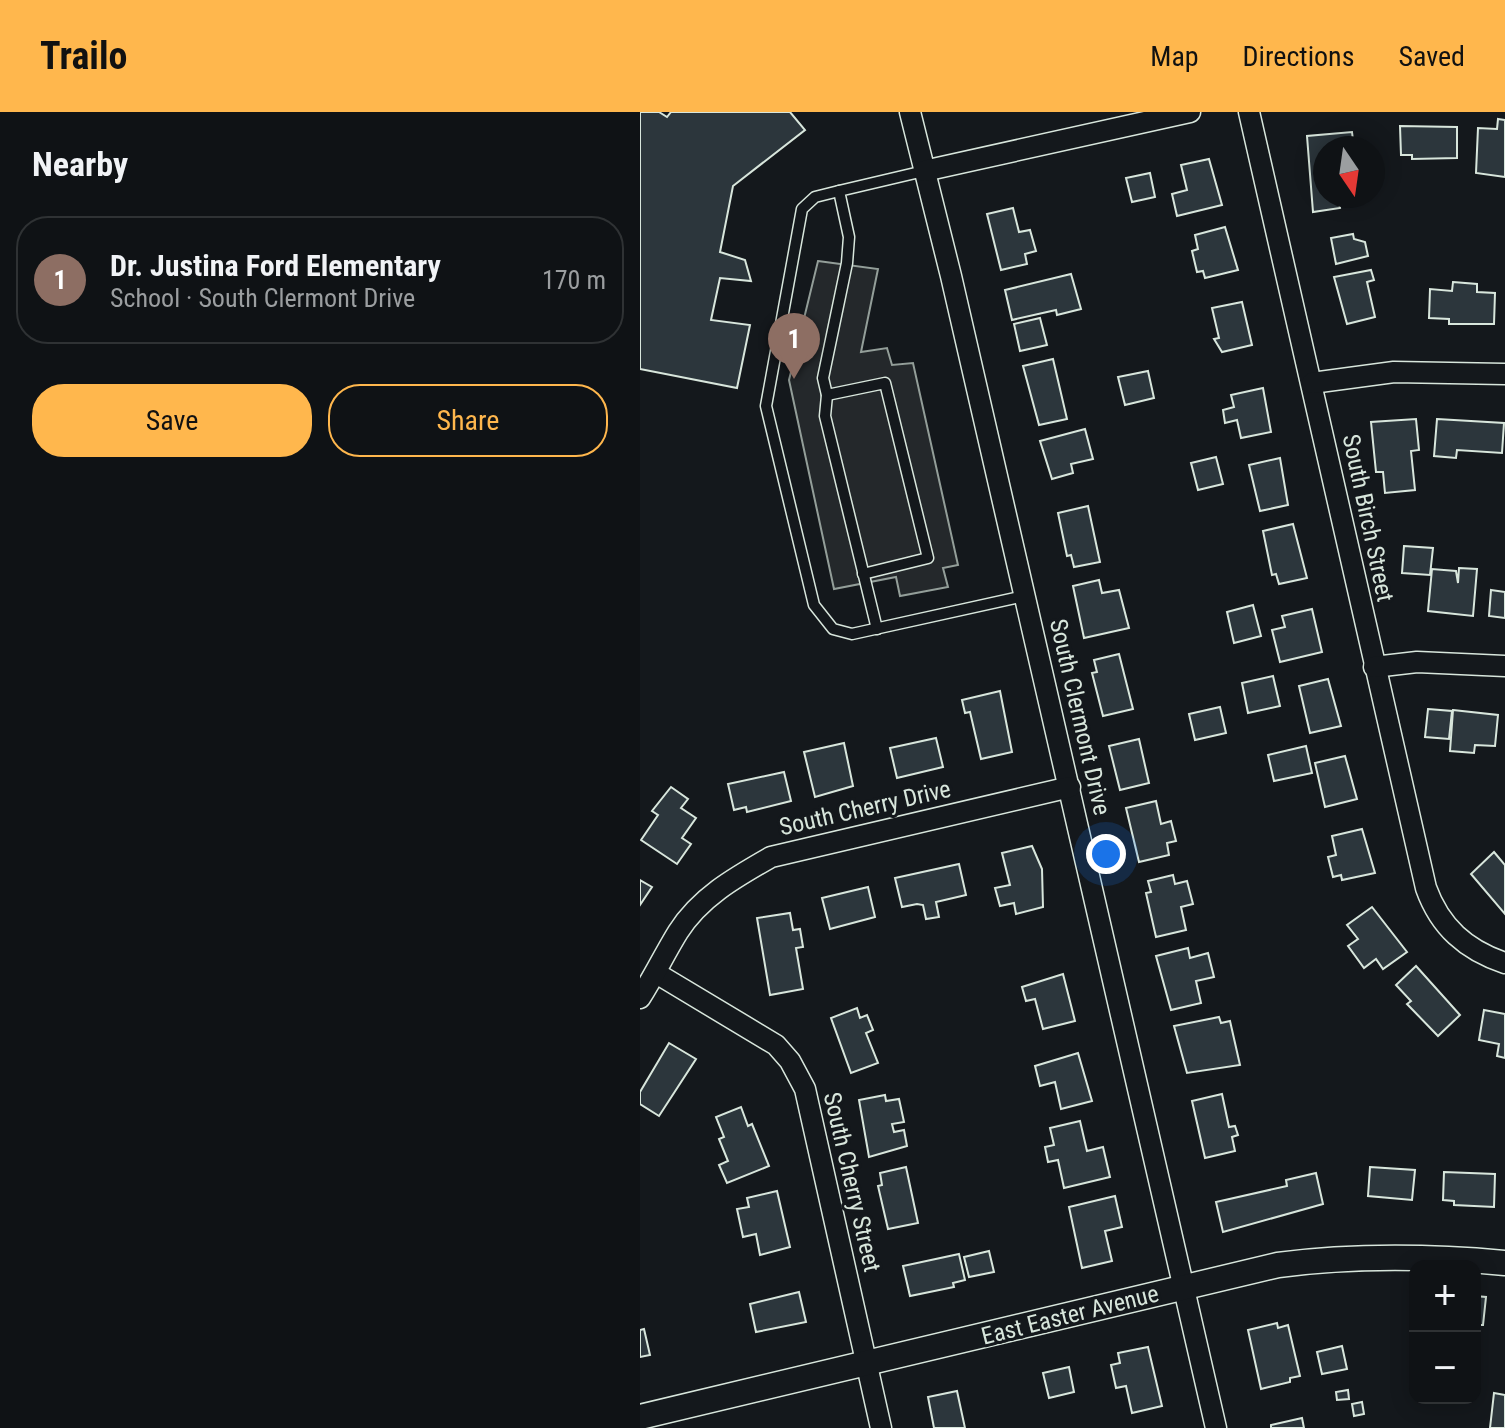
<!DOCTYPE html>
<meta charset="utf-8">
<style>
:root{--surface:#0f1215;--page:#181b1e;--text:#f1f3f6;--muted:#9b9ea0;--line:#2f3234;--accent:#ffb74d}
body{margin:0;font-family:"Roboto Condensed",sans-serif;background:var(--page);color:var(--text)}
.controls{position:absolute;right:24px;bottom:24px;display:grid;overflow:hidden;border-radius:16px;box-shadow:0 4px 20px #0003}
.controls button{width:72px;height:72px;display:grid;place-items:center;padding:0;border:0;border-bottom:2px solid var(--line);background:var(--surface);color:var(--text);font:40px sans-serif}
.compass{position:absolute;left:673px;top:24px;width:72px;height:72px;border-radius:50%;background:var(--surface);box-shadow:0 4px 20px #0003;rotate:167deg}
.you{position:absolute;left:466px;top:742px;width:28px;height:28px;margin:-20px;border:6px solid #fff;border-radius:50%;background:#1a73e8;box-shadow:0 0 0 12px #1a73e833}
.badge{display:grid;place-items:center;width:52px;height:52px;border-radius:50%;background:var(--accent);color:#fff;font-size:26px;font-weight:700}
.pin{position:absolute;translate:-50% -66px;filter:drop-shadow(0 2px 4px #0008)}
.pin::after{content:'';position:absolute;top:42px;width:28px;height:24px;background:inherit;clip-path:polygon(0 0,100% 0,50% 100%)}
.list{margin:0;padding:0;list-style:none}
h2{display:flex;justify-content:space-between;align-items:center;height:104px;margin:0;padding:0 32px;font-size:34px}
h2 small{font-size:26px;font-weight:400;color:var(--muted)}
.list li{display:grid;grid-template-columns:52px 1fr auto;gap:24px;align-items:center;box-sizing:border-box;height:128px;margin:0 16px 16px;padding:0 16px;border:2px solid var(--line);border-radius:32px}
.list b{display:block;font-size:30px;white-space:nowrap}
.list p{margin:0;font-size:26px;white-space:nowrap;color:var(--muted)}
.list em{font-size:26px;font-style:normal;color:var(--muted)}
.actions{display:flex;gap:16px;padding:24px 32px}
.actions a{flex:1;padding:18px 0;border:2px solid var(--accent);border-radius:32px;text-align:center;font-size:28px;color:var(--accent)}
.actions .main{background:var(--accent);color:#111}
.map{position:relative;flex:none;width:865px;height:1316px;overflow:hidden}
header{display:flex;align-items:center;gap:48px;box-sizing:border-box;height:112px;padding:0 40px;background:var(--accent);color:#111}
header strong{font-size:38px}
nav{display:flex;gap:44px;margin-inline-start:auto;font-size:28px}
main{display:flex}
aside{flex:1;background:var(--surface)}
.map>svg:first-child{display:block}
</style>
<header>
<strong>Trailo</strong>
<nav><a>Map</a><a>Directions</a><a>Saved</a></nav>
</header>
<main>
<aside>
<h2>Nearby<small></small></h2>
<ul class="list">
<li><span class="badge" style="background:#8d6e63">1</span><div><b>Dr. Justina Ford Elementary</b><p>School · South Clermont Drive</p></div><em>170 m</em></li>
</ul>
<div class="actions"><a class="main">Save</a><a>Share</a></div>
</aside>
<div class="map">
<svg width="865" height="1316" viewBox="0 0 865 1316">
<rect width="100%" height="100%" fill="#14181c"/>
<path fill="#24282b" stroke="#939e99" stroke-width="2" d="M178,149L238,157L221,240L247,236L252,253L273,251L318,453L303,456L308,475L260,484L256,465L194,477L149,268Z"/>
<g fill="#2c363c" stroke="#d8e6dc" stroke-width="2">
<path d="M0,0H19L27,5L31,0H150L165,18L93,74L80,140L105,148L111,169L80,166L71,208L110,213L97,276L0,257Z"/>
<path d="M858,7L865,8V65L836,61L838,16L857,17Z"/>
<path d="M760,14L817,15V46L772,47V43H761Z"/>
<path d="M712,20L714,36H685V84H698L700,96L673,100L667,24Z"/>
<path d="M569,47L582,93L537,104L532,82L547,78L541,53Z"/>
<path d="M510,61L515,85L492,90L486,66Z"/>
<path d="M373,96L379,120L390,118L396,139L385,142L387,152L361,158L347,102Z"/>
<path d="M585,115L598,158L565,166L563,159L557,160L552,139L558,137L555,123Z"/>
<path d="M713,122L714,127L725,130L728,144L696,152L691,126Z"/>
<path d="M731,158L734,168L727,170L735,205L707,212L694,165Z"/>
<path d="M431,162L441,197L417,203L416,198L372,208L365,178Z"/>
<path d="M813,170L837,172V180L855,181L854,212H809V207L789,206L790,177L812,179Z"/>
<path d="M602,190L612,233L582,240L574,227L579,226L572,196Z"/>
<path d="M400,206L407,233L380,239L374,212Z"/>
<path d="M413,247L427,307L399,313L383,254Z"/>
<path d="M508,259L514,286L485,293L478,265Z"/>
<path d="M623,276L631,320L601,326L597,308L585,311L583,298L594,295L591,283Z"/>
<path d="M776,307L779,338L771,339L775,378L745,381L743,360H736L731,310Z"/>
<path d="M797,307L864,311L862,341L817,338L816,346L794,344Z"/>
<path d="M445,317L453,347L431,352L433,361L412,367L400,329Z"/>
<path d="M576,345L583,372L558,378L551,351Z"/>
<path d="M640,346L648,393L620,399L609,353Z"/>
<path d="M448,394L460,450L434,455L431,443L427,444L418,401Z"/>
<path d="M653,412L667,466L639,472L636,462L632,463L623,419Z"/>
<path d="M764,434L793,436L790,463L762,461Z"/>
<path d="M819,456L837,457L833,504L788,499L792,457L816,459L818,471Z"/>
<path d="M459,468L462,481L479,478L489,516L444,526L433,474Z"/>
<path d="M851,478L865,480V506L849,504Z"/>
<path d="M613,493L621,524L594,531L587,500Z"/>
<path d="M672,497L682,540L640,550L632,518L645,515L642,504Z"/>
<path d="M479,542L493,597L463,604L452,561L457,560L454,548Z"/>
<path d="M633,564L640,594L608,601L602,571Z"/>
<path d="M688,567L701,614L670,621L659,574Z"/>
<path d="M360,579L372,640L341,647L330,600L325,601L322,588Z"/>
<path d="M580,595L586,621L555,628L549,602Z"/>
<path d="M788,597L812,599L809,627L785,625Z"/>
<path d="M813,598L858,603L855,634L835,633L834,641L810,639Z"/>
<path d="M296,626L303,655L257,666L250,636Z"/>
<path d="M499,627L509,671L480,678L469,634Z"/>
<path d="M204,631L213,674L175,685L164,640Z"/>
<path d="M666,634L672,661L634,669L628,643Z"/>
<path d="M705,644L717,687L685,695L675,651Z"/>
<path d="M144,660L151,689L107,700L106,695L94,698L88,672Z"/>
<path d="M31,675L48,687L41,696L56,706L42,726L51,732L37,752L1,728L18,703L12,699Z"/>
<path d="M516,689L521,712L531,709L536,729L527,731L529,743L499,750L486,696Z"/>
<path d="M722,717L735,761L702,768L701,763L693,765L688,745L696,743L692,724Z"/>
<path d="M392,734L402,757L403,795L376,802L374,791L360,794L355,776L370,773L362,741Z"/>
<path d="M854,740L865,753V802L831,762Z"/>
<path d="M319,752L326,783L296,790L299,805L286,807L283,793L277,792L262,795L255,766Z"/>
<path d="M533,763L535,772L547,769L553,792L541,795L546,818L516,825L506,781L511,780L508,769Z"/>
<path d="M0,768L12,775L0,793Z"/>
<path d="M228,775L235,805L190,817L182,786Z"/>
<path d="M732,795L767,840L743,857L736,847L724,856L708,834L718,827L707,813Z"/>
<path d="M150,801L153,818L160,817L163,835L156,836L163,877L130,883L117,806Z"/>
<path d="M548,836L550,846L568,841L574,865L556,869L561,891L531,898L516,844Z"/>
<path d="M776,854L820,903L798,924L767,892L771,889L756,873Z"/>
<path d="M423,862L435,909L403,917L395,887L386,889L382,875Z"/>
<path d="M217,896L220,906L227,903L233,918L226,921L238,951L211,961L191,906Z"/>
<path d="M844,898L865,902V946L857,944L859,932L839,928Z"/>
<path d="M579,905L581,911L590,909L600,953L547,961L534,914Z"/>
<path d="M29,931L56,947L19,1004L0,992V980Z"/>
<path d="M438,941L452,989L421,997L415,970L400,974L395,954Z"/>
<path d="M582,982L589,1015L595,1014L598,1023L592,1025L595,1039L565,1046L552,989Z"/>
<path d="M245,983L246,989L259,987L264,1010L252,1012L254,1020L264,1018L267,1034L229,1045L219,988Z"/>
<path d="M101,995L108,1014L112,1012L129,1054L87,1071L79,1053L88,1049L79,1027L84,1025L76,1005Z"/>
<path d="M440,1009L447,1039L463,1035L470,1065L424,1076L418,1048L408,1050L405,1035L414,1033L410,1016Z"/>
<path d="M266,1055L278,1111L248,1117L238,1074L242,1073L240,1061Z"/>
<path d="M730,1055L775,1058L772,1088L728,1084Z"/>
<path d="M804,1060L855,1062L854,1095L814,1093V1089L803,1088Z"/>
<path d="M676,1061L683,1092L583,1120L576,1090L647,1074L646,1068Z"/>
<path d="M137,1079L150,1135L120,1143L116,1122L103,1125L97,1097L109,1095L107,1086Z"/>
<path d="M475,1084L482,1115L465,1119L472,1149L442,1156L429,1095Z"/>
<path d="M349,1139L354,1160L329,1165L324,1145Z"/>
<path d="M319,1142L325,1168L313,1171L314,1175L270,1184L263,1154Z"/>
<path d="M159,1180L166,1210L116,1220L110,1192Z"/>
<path d="M835,1184L846,1185L843,1213H835Z"/>
<path d="M637,1211L638,1216L648,1213L660,1264L650,1266V1270L621,1277L608,1218Z"/>
<path d="M4,1217L10,1243L0,1245V1218Z"/>
<path d="M702,1234L707,1257L682,1262L677,1240Z"/>
<path d="M508,1235L522,1294L492,1301L486,1274L476,1276L471,1253L480,1251L478,1241Z"/>
<path d="M429,1255L434,1280L409,1286L403,1261Z"/>
<path d="M708,1278L709,1287L697,1288L696,1280Z"/>
<path d="M317,1279L325,1316H294L288,1285Z"/>
<path d="M854,1281L865,1283V1316H850Z"/>
<path d="M722,1290L724,1302L714,1304L712,1292Z"/>
<path d="M662,1306L664,1316H631V1313Z"/>
</g>
<g fill="none" stroke-linecap="round" stroke-linejoin="round">
<defs>
<g id="service">
<path d="M199,79L175,85L162,97L126,294L174,493L193,517L212,522L384,484"/>
<path d="M187,283L245,271L288,446L223,462"/>
<path d="M237,517L185,304L187,283L183,266L207,151L209,125L199,79L284,59"/>
</g>
<g id="minor">
<path d="M270,0L311,164L576,1316"/>
<path d="M609,0L786,776C800,815 826,838 865,851"/>
<path d="M284,59L550,0"/>
<path d="M672,271L754,260L865,262"/>
<path d="M734,555L777,550L865,554"/>
<path d="M16,861L136,933L150,949L165,977L241,1316"/>
<path d="M0,886C14,864 25,841 38,820C60,785 96,765 131,745L430,675"/>
</g>
<path id="tertiary" d="M0,1305L638,1153C715,1143 787,1144 865,1151"/>
</defs>
<use href="#service" stroke="#d8e6dc" stroke-width="13"/>
<use href="#minor" stroke="#d8e6dc" stroke-width="23"/>
<use href="#tertiary" stroke="#d8e6dc" stroke-width="27"/>
<use href="#service" stroke="#14181c" stroke-width="10"/>
<use href="#minor" stroke="#14181c" stroke-width="20"/>
<use href="#tertiary" stroke="#14181c" stroke-width="24"/>
</g>
<g text-anchor="middle" dominant-baseline="central" stroke-width="6" stroke-linejoin="round" paint-order="stroke">
<g font-size="24" fill="#d8e6dc" stroke="#14181c">
<text transform="translate(728 406) rotate(78)">South Birch Street</text>
<text transform="translate(440 605) rotate(77)">South Clermont Drive</text>
<text transform="translate(225 696) rotate(-13)">South Cherry Drive</text>
<text transform="translate(212 1070) rotate(77)">South Cherry Street</text>
<text transform="translate(430 1203) rotate(-14)">East Easter Avenue</text>
</g>
</g>
</svg>
<div class="controls">
<button>+</button>
<button>−</button>
</div>
<svg class="compass" viewBox="-18 -18 36 36"><path d="M0-13l5 13h-10z" fill="#e53935"/><path d="M0 13l5-13h-10z" fill="#9b9ea0"/></svg>
<div class="you"></div>
<div class="pin badge" style="left:154px;top:267px;background:#8d6e63">1</div>
</div>
</main>
